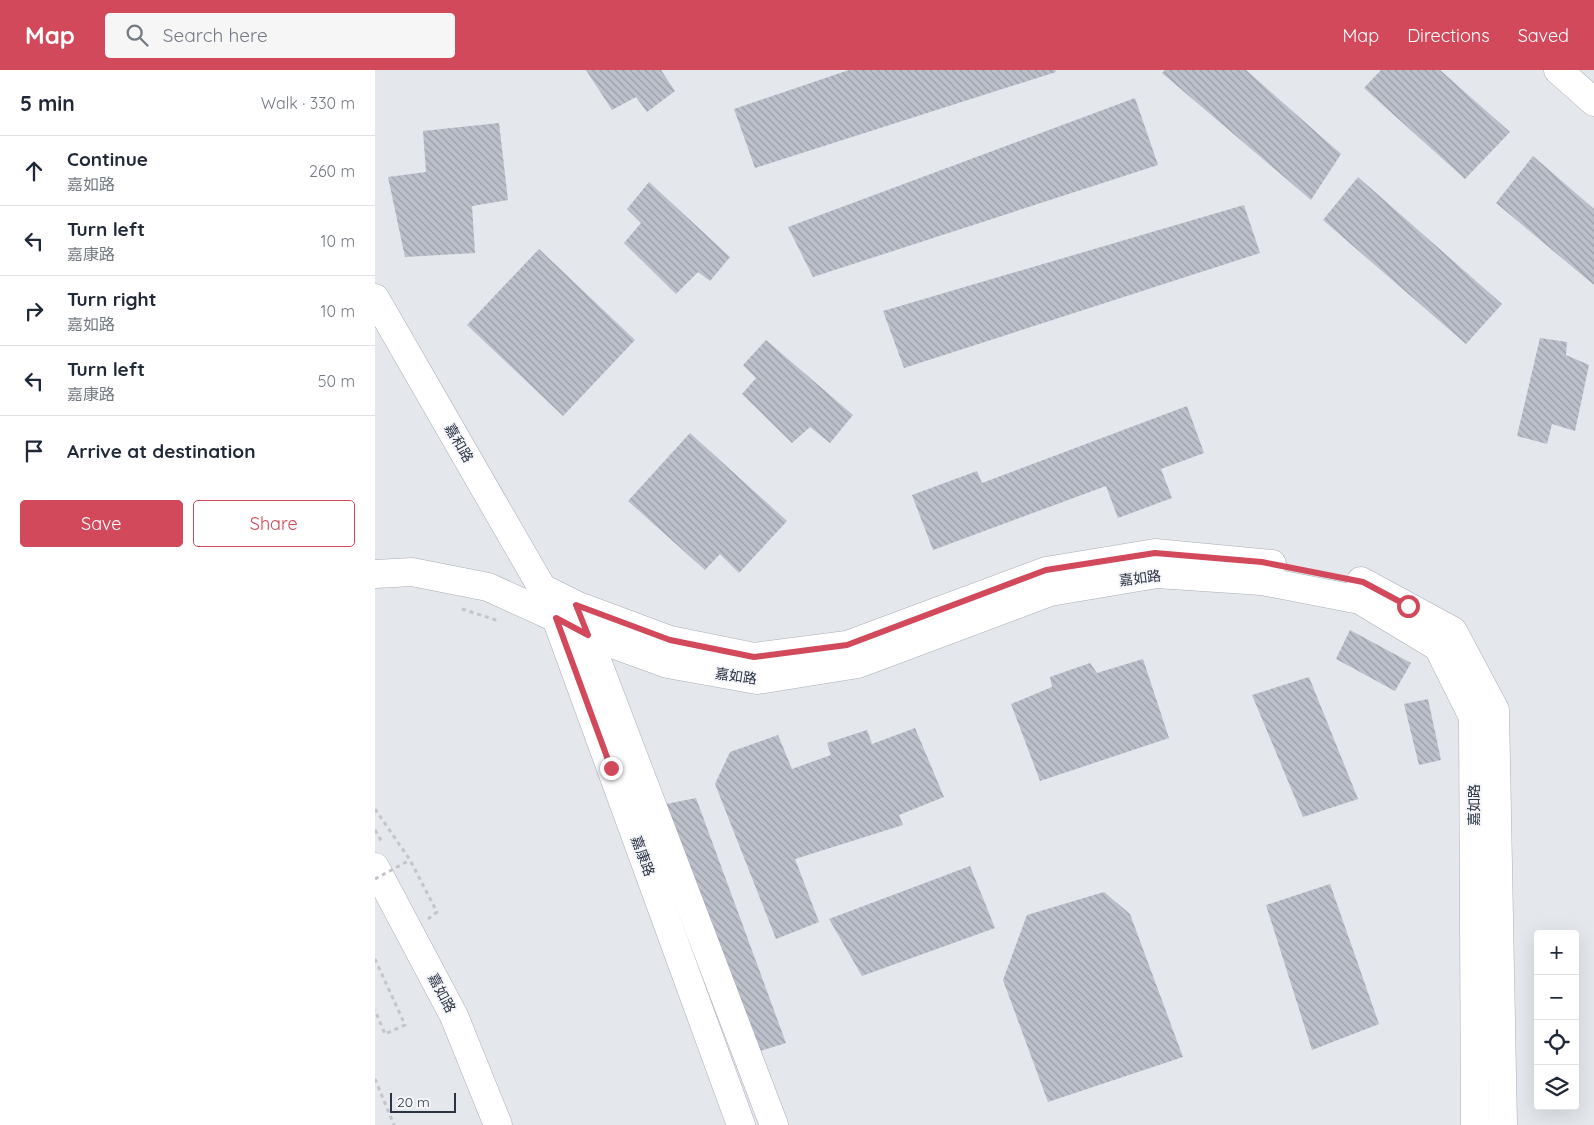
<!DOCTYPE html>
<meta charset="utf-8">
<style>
:root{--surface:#fff;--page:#f6f6f7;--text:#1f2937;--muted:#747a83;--line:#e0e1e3;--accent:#d1495b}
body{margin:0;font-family:Quicksand,"Noto Sans SC",sans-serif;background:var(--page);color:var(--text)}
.controls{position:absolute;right:15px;bottom:15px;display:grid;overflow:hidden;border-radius:5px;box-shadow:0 5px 20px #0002}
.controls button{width:45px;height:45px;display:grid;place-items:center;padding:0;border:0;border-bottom:1px solid var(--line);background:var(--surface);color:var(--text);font:25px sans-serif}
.scale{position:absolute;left:15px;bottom:12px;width:66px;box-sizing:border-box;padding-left:5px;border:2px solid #2b3445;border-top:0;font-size:14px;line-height:18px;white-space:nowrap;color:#2b3445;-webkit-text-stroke:4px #f4f6f9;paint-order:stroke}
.stop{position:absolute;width:15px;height:15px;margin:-11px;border:4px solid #d1495b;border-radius:50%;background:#fff}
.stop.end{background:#d1495b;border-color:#fff;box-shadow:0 1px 5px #0008}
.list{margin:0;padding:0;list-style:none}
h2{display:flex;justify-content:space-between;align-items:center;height:65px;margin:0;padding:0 20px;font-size:21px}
h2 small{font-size:16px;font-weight:400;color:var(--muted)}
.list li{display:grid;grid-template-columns:32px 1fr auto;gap:15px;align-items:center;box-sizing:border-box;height:70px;padding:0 20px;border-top:1px solid var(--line)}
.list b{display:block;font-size:19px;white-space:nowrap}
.list p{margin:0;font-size:16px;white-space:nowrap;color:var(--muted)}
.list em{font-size:16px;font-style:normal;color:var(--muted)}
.actions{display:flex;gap:10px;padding:15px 20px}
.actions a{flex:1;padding:11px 0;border:1px solid var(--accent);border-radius:5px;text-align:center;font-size:18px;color:var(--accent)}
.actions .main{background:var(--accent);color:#fff}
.icon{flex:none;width:28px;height:28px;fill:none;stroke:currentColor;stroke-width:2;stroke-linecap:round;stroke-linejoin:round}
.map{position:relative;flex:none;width:1219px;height:1055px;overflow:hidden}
header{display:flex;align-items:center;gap:30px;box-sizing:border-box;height:70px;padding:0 25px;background:var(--accent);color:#fff}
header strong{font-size:24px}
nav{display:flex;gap:28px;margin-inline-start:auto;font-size:18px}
.search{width:350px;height:45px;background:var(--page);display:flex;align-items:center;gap:12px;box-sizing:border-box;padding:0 18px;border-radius:5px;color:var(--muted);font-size:19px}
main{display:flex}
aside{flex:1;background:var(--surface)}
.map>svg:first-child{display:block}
</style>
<header>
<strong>Map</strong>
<div class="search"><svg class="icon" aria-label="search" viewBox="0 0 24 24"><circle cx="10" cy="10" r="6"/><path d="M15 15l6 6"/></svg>Search here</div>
<nav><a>Map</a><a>Directions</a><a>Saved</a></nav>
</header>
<main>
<aside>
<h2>5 min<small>Walk · 330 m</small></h2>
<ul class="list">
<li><svg class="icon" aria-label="ahead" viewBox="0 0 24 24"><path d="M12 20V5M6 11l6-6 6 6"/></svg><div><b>Continue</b><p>嘉如路</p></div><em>260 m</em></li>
<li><svg class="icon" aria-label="left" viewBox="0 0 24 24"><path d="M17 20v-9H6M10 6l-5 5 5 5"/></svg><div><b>Turn left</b><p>嘉康路</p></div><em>10 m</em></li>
<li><svg class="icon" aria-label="right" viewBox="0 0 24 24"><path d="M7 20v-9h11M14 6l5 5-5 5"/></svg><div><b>Turn right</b><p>嘉如路</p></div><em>10 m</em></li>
<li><svg class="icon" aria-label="left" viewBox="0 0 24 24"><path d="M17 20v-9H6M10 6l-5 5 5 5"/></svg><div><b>Turn left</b><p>嘉康路</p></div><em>50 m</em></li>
<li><svg class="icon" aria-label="arrive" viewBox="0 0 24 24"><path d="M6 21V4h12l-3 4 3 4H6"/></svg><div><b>Arrive at destination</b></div></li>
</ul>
<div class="actions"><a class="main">Save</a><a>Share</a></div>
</aside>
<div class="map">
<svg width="1219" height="1055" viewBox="0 0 1219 1055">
<defs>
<pattern id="building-back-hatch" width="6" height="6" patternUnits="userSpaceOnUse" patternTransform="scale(1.25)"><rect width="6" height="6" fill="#bbc0ca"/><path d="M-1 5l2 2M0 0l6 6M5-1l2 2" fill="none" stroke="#989da6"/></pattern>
</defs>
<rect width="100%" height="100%" fill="#e4e7ec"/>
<g fill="url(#building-back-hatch)">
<path d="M211,0H286L300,21L272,42L261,27L237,40Z"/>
<path d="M474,0H680L681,2L380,98L359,39Z"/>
<path d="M790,0H871L966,84L936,130L787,3Z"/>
<path d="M1006,0H1065L1135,62L1090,109L989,18Z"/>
<path d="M760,28L783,95L438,207L413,157Z"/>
<path d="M124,53L133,130L97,136L100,183L30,187L13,107L51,102L48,61Z"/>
<path d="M1158,86L1219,139V215L1121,133Z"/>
<path d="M983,107L1127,234L1091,274L948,150Z"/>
<path d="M274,112L355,187L335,211L323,202L301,224L249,173L266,153L252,139Z"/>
<path d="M869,135L885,183L529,298L508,241Z"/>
<path d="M164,179L260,270L188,346L92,255Z"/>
<path d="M1165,268L1192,272L1191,285L1214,295L1200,361L1177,354L1172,374L1142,366Z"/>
<path d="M391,270L478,345L455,373L435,357L417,373L367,324L381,308L368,295Z"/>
<path d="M812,336L829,383L786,399L797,428L743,448L731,416L558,480L537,425L602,401L607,413Z"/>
<path d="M315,363L412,451L364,503L345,484L330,500L253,431Z"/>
<path d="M975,560L1036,593L1020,621L961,589Z"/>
<path d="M768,589L794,668L665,711L636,634L677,617L675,607L715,593L722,603Z"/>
<path d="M934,607L983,729L928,747L877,625Z"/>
<path d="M1053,629L1066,690L1044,695L1029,634Z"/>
<path d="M540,658L569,727L524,745L528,755L420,789L444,852L401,869L340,714L355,682L403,665L417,699L456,685L452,673L492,660L497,674Z"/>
<path d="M321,728L411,973L385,981L291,734Z"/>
<path d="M595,796L620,858L487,906L454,849Z"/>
<path d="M955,814L1004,954L937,980L891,835Z"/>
<path d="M729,822L755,844L808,987L673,1032L628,910L652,845Z"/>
</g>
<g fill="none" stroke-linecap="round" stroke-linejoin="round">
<defs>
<g id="secondary">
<path d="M1183,0L1219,32"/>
<path d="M0,228L167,518L181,548L366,1055"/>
<path d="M0,504L37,502L113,517L181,548L213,565L293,594L382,610L483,594L675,522L782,504L887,511L985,530L1063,577L1098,647L1100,1055"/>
<path d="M986,511L1078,561L1120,640L1128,1055"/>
<path d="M167,518L201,535L295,570L379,587L472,575L671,501L780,483L897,494"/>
<path d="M208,554L399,1055"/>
<path d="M0,797L79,946L123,1055"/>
</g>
</defs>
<use href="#secondary" stroke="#a9aeb7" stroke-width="29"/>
<g stroke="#c2c5cb" stroke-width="3" stroke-dasharray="4 4" stroke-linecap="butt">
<path d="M87,539L124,551"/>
<path d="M0,739L35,790L62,842L53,849"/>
<path d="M0,760L8,774"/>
<path d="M0,889L30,955L10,964L0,940"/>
<path d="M0,1009L19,1055"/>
</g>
<use href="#secondary" stroke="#fff" stroke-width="28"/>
<path stroke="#c2c5cb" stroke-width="3" stroke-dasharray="4 4" stroke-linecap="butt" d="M0,809L35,790"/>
</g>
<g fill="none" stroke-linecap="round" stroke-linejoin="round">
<path stroke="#d1495b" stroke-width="6" d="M236,698L181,548L213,565L201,535L295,570L379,587L472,575L671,500L780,483L887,492L988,512L1033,536"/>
</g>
<g text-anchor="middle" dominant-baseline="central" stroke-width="4" stroke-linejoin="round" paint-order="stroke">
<g font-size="14" fill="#2b3445" stroke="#f4f6f9">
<text transform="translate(84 373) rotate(60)">嘉和路</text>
<text transform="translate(765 508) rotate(-7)">嘉如路</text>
<text transform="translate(361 606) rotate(8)">嘉如路</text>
<text transform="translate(1099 735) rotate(-90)">嘉如路</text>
<text transform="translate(268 786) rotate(70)">嘉康路</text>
<text transform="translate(67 923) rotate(62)">嘉如路</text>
</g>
</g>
</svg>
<div class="controls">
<button>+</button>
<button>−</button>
<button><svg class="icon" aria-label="locate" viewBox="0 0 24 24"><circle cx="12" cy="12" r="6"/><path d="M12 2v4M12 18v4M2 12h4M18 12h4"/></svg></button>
<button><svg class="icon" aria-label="layers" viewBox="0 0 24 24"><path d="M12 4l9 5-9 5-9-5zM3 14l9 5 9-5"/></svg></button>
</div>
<div class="scale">20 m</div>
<div class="stop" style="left:1033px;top:536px"></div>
<div class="stop end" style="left:236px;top:698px"></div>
</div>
</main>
